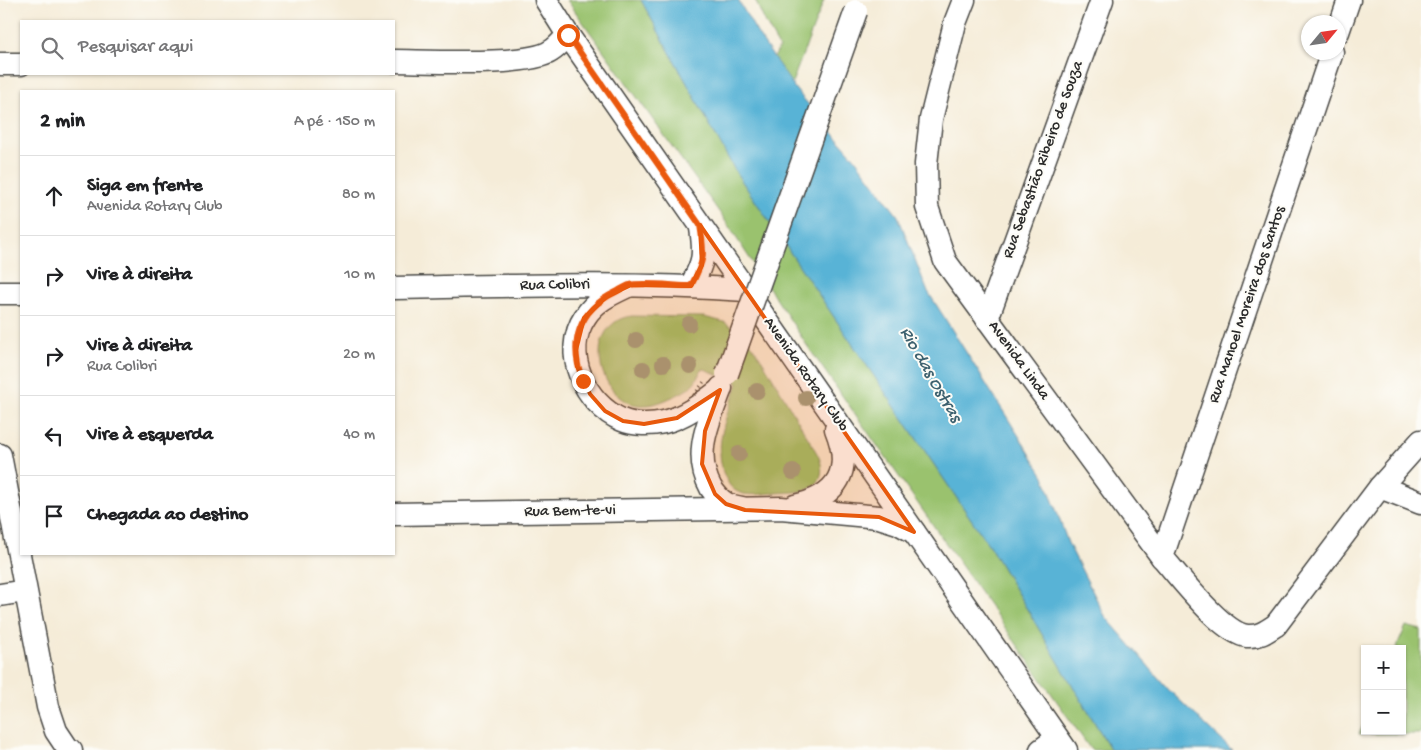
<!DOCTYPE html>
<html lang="pt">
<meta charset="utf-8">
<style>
:root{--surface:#fff;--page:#f2f2f2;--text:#202124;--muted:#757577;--line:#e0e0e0}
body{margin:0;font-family:"Gochi Hand",sans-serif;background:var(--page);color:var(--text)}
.controls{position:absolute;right:15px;bottom:15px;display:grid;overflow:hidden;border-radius:0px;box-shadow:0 1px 4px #0004}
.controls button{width:45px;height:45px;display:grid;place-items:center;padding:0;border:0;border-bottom:1px solid var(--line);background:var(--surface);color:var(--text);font:25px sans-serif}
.compass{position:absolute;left:1301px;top:15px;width:45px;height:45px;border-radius:50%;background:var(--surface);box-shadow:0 1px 4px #0004;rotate:61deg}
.stop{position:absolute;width:15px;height:15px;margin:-11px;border:4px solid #ea580c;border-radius:50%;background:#fff}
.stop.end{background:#ea580c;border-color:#fff;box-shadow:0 1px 5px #0008}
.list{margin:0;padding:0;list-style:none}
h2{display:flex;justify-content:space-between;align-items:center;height:65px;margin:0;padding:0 20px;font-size:21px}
h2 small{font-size:16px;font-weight:400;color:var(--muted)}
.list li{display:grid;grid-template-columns:32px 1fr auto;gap:15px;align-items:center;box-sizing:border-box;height:80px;padding:0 20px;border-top:1px solid var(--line)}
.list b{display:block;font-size:19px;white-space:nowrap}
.list p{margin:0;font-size:16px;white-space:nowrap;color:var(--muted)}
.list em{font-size:16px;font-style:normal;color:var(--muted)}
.icon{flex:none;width:28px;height:28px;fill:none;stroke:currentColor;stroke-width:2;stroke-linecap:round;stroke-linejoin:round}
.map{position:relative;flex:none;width:1421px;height:750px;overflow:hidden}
.search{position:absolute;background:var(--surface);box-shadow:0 1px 4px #0004;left:20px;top:20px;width:375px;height:55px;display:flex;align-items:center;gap:12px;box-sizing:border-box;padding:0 18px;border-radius:0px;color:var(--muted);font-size:19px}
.panel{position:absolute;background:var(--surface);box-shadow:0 1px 4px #0004;left:20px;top:90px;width:375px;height:465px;border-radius:0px}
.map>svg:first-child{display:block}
</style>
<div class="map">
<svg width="1421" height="750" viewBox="0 0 1421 750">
<rect width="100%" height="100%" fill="#fdfcf7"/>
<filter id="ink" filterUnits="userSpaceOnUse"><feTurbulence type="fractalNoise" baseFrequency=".02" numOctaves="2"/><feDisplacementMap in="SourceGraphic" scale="10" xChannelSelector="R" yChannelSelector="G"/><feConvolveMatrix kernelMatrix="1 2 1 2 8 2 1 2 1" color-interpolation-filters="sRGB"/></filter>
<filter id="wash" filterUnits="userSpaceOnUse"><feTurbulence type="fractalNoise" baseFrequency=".0096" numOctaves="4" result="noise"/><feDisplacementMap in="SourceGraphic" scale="20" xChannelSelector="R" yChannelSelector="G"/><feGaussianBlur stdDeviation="1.12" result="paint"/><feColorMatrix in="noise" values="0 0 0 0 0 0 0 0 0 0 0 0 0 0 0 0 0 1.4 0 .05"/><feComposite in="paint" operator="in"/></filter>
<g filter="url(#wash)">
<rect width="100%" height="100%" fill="#f5ecd8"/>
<g fill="#9ac26e" stroke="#62764c">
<path d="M567,0H641L737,174L990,547L1111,750H1091L808,347L722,216Z"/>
<path d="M755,0H824L791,85L772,63L779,47L766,24Z"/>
<path d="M632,316L704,317L724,322L735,329L749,341L765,365L818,455C822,464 824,475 817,483C808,494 789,492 777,493C765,493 747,498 736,491C729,487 726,479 723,472C714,442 728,412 738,383L702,368C695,386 687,391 670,398C658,404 642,408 629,403C601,391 588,343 614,323C620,318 626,317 632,316Z"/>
<path d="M1406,626L1421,630V734H1359L1365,721V731H1402V649H1396Z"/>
</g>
<path fill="#58b3d6" stroke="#426f80" d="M641,0H738L759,36L796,90L853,156L898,216L927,290L1044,476L1068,543L1105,616L1169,690L1232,750H1111L990,547L737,174Z"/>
</g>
<g filter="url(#ink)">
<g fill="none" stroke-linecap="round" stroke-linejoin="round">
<defs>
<g id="minor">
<path d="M546,0L568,35L1066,750"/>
<path d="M964,0L955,23L931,119L926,164L927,207L945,261L1162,557C1179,576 1222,633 1247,636C1259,637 1267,631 1276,625L1380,487L1421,441"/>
<path d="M1338,32L1349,0"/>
<path d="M394,61C426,61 528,67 551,51C558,47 563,40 568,35"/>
<path d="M0,64H21"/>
<path d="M628,286C611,294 595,301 585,317C561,353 585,404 622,420C634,425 651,425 664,422C685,417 703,403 720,390"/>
<path d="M691,286C704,261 705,256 701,228"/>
<path d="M394,288C511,286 629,282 746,290"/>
<path d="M0,293H21"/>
<path d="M987,319L1102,0"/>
<path d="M721,388C709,421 692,454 711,488C715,494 721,501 727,504C732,506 737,507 742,508"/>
<path d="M0,455L48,707L56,731L68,749L71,750"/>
<path d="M1380,487L1421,503"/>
<path d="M795,506C838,496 853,471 836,429"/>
<path d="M394,514L781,508L879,517L898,523L914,532"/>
<path d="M1162,557L1332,52"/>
<path d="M0,595L25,591"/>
<path d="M1041,750L1057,738"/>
</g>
</defs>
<use href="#minor" stroke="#494845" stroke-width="25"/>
<use href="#minor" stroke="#fff" stroke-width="22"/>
<defs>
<path id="minor-bridge" d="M727,374L856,11"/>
</defs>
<use href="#minor-bridge" stroke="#494845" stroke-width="25" stroke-linecap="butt"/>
<path stroke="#494845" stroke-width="3" stroke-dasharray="1 4" stroke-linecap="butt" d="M694,395L706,379"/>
<use href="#minor-bridge" stroke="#fff" stroke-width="22"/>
</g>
<g fill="#9b9f86">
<circle cx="689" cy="324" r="8"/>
<circle cx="636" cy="340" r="8"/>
<circle cx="663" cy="364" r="8"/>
<circle cx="690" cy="366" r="8"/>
<circle cx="643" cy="369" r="8"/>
<circle cx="757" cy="391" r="8"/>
<circle cx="806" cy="398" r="8"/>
<circle cx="739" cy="454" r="8"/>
<circle cx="793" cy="472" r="8"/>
</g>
</g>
<g fill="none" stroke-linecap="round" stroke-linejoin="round" filter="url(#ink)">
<path stroke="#ea580c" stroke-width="6" d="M568,35L700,225C705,255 705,259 691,286C678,286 640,282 630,285C625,286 620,290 616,292C578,310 568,343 583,381"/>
</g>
<path fill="#e8590c" fill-opacity="0.2" stroke="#e8590c" stroke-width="4" stroke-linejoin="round" d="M700,225L914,532L879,517L745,510L726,504L715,494L702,464L705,431L720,390L677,418L644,424L623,421L605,411L590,394L577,366L576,350L584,318L606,297L631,285L691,286L702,265Z"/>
<g text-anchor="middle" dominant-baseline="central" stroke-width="4" stroke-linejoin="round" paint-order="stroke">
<g font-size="16" fill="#2b2b2b" stroke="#fdfcf7">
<text transform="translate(1044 160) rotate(-70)">Rua Sebastião Ribeiro de Souza</text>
<text transform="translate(555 286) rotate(-1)">Rua Colibri</text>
<text transform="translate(1248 305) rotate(-71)">Rua Manoel Moreira dos Santos</text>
<text transform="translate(1018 361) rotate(54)">Avenida Linda</text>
<text transform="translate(805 375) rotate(55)">Avenida Rotary Club</text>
<text transform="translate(570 512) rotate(-1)">Rua Bem-te-vi</text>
</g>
<g font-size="18" font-style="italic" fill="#3d616f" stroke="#fdfcf7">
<text transform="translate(930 375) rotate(60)">Rio das Ostras</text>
</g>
</g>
</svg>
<div class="controls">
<button>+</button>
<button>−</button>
</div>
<svg class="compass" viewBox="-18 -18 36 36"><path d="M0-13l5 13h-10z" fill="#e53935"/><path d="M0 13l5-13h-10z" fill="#757577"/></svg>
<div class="stop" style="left:568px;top:35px"></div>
<div class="stop end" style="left:583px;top:381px"></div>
<div class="search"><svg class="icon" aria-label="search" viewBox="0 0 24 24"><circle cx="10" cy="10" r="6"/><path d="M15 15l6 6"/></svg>Pesquisar aqui</div>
<section class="panel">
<h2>2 min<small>A pé · 150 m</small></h2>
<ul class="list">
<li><svg class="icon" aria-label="ahead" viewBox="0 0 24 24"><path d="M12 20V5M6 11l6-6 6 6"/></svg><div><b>Siga em frente</b><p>Avenida Rotary Club</p></div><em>80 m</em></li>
<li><svg class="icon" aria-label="right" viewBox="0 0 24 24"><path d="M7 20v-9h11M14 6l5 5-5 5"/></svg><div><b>Vire à direita</b></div><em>10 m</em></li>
<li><svg class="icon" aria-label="right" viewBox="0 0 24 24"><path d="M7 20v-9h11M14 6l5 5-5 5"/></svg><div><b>Vire à direita</b><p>Rua Colibri</p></div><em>20 m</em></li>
<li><svg class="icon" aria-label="left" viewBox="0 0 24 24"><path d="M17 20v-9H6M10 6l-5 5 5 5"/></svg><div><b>Vire à esquerda</b></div><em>40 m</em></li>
<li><svg class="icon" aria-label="arrive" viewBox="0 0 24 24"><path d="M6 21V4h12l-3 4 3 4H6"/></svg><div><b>Chegada ao destino</b></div></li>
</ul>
</section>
</div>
